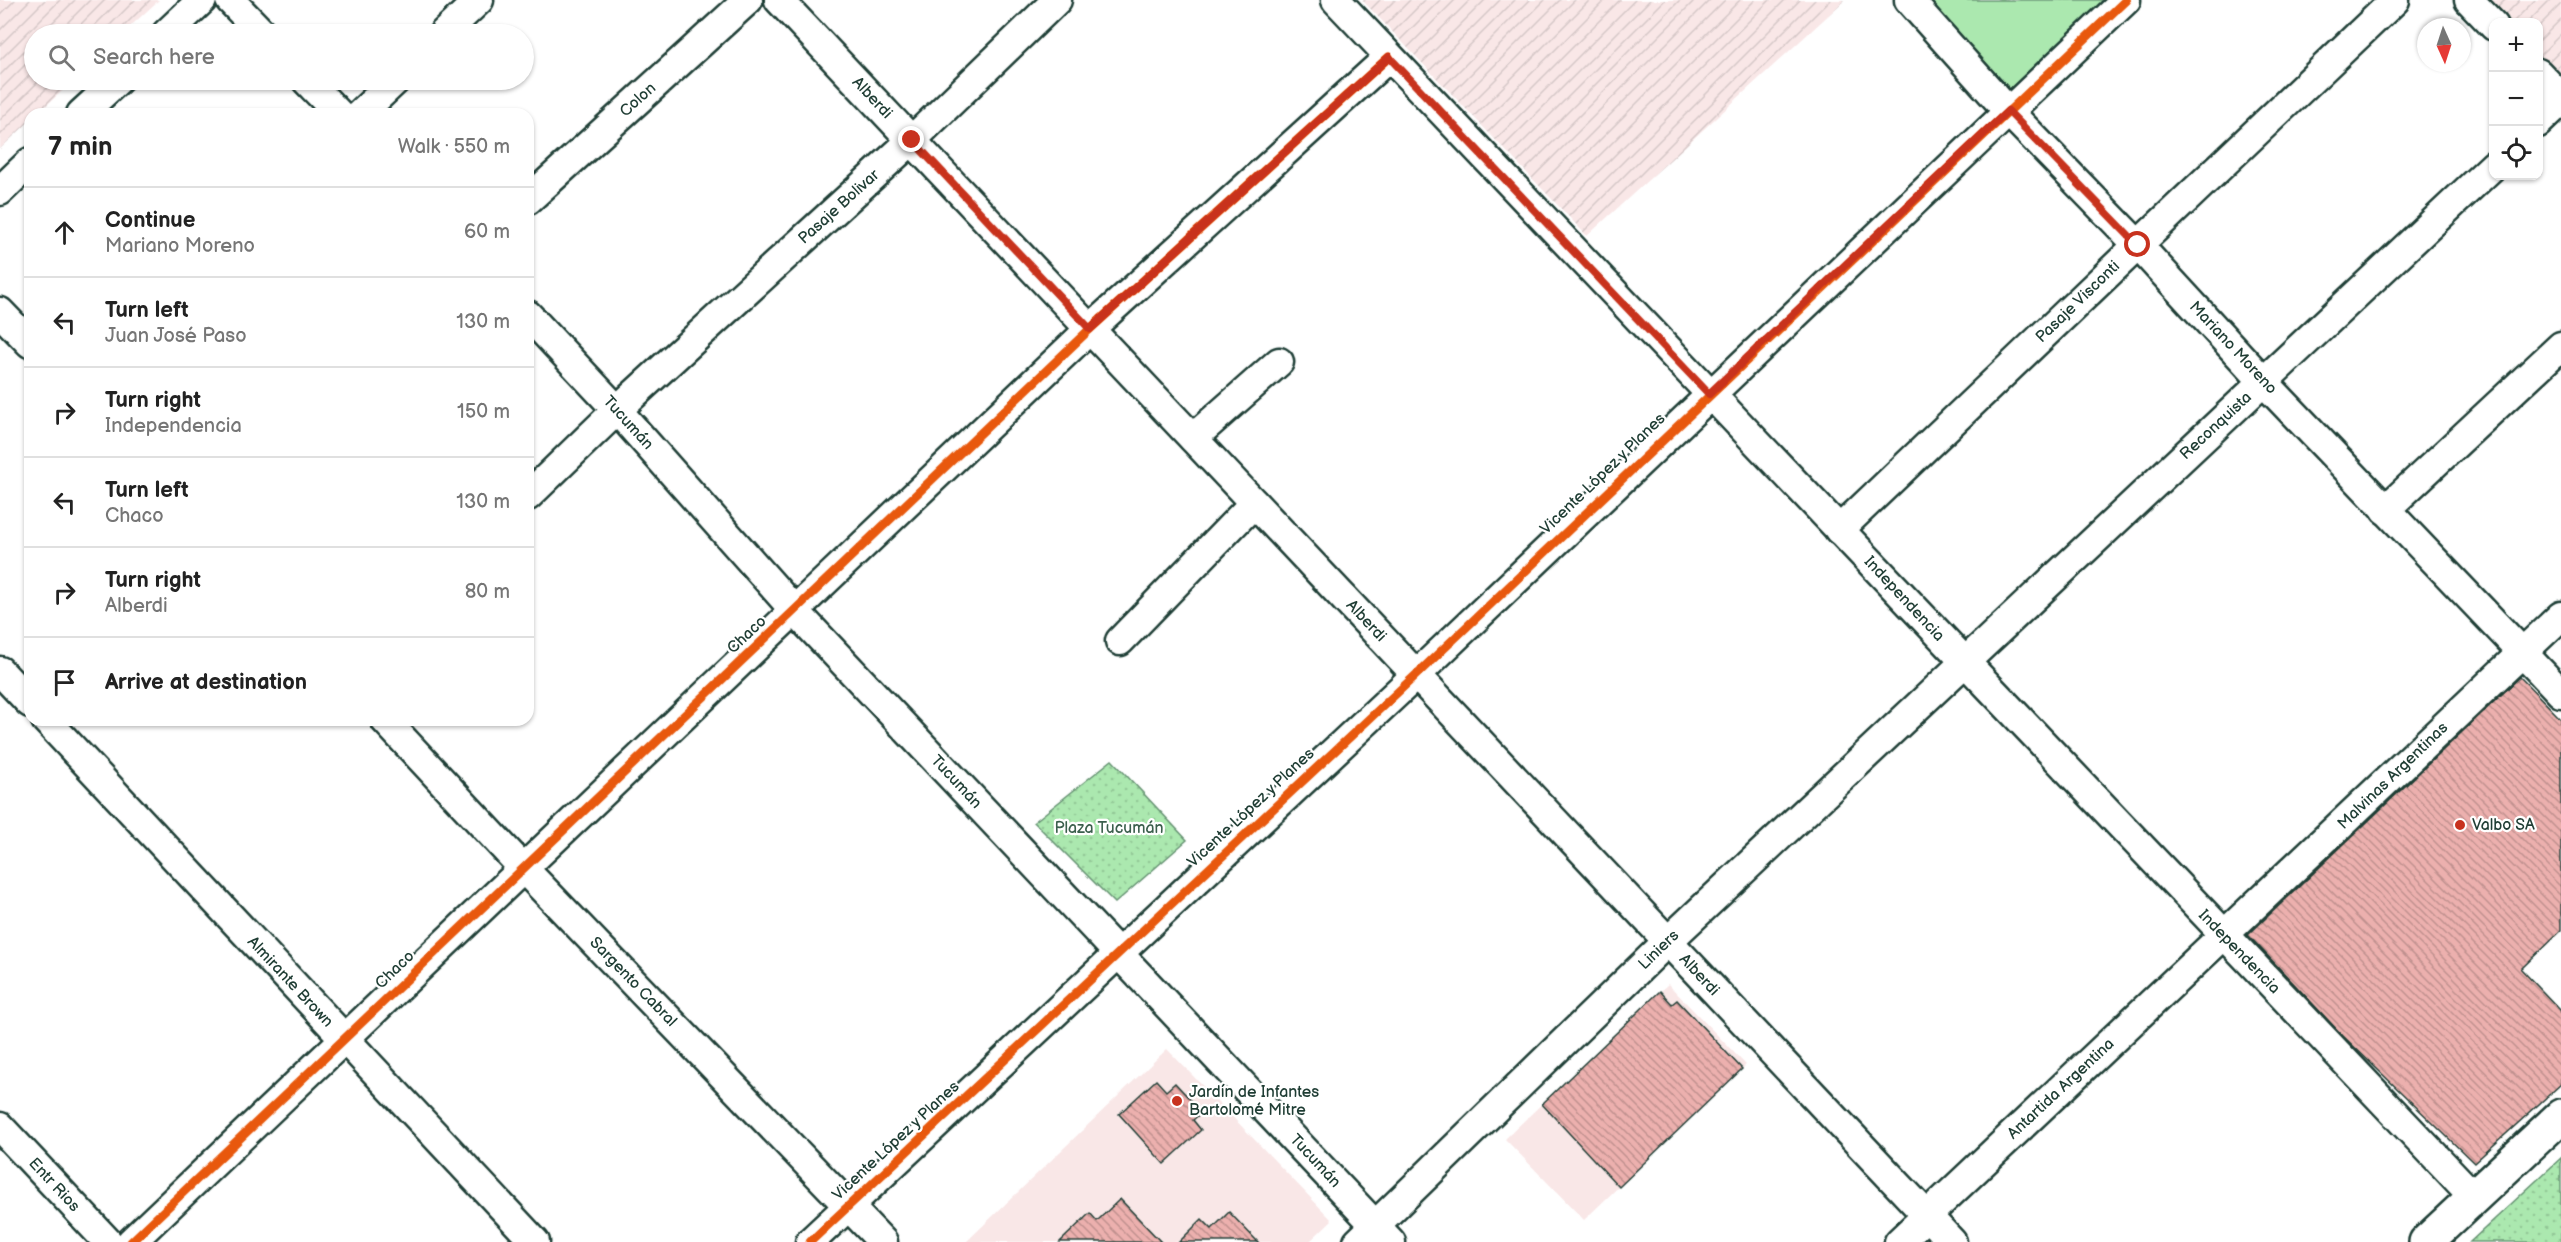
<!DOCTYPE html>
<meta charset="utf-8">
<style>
:root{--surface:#fff;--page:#f2f2f2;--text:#222;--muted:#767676;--line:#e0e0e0}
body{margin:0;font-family:"Balsamiq Sans",sans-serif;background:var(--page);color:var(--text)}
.controls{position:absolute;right:18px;top:18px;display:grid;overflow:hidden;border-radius:12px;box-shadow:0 2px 4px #0004}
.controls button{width:54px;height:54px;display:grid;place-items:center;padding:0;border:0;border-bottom:2px solid var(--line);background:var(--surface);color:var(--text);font:30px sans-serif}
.compass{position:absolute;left:2417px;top:18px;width:54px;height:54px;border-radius:50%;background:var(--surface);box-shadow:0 2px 4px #0004;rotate:177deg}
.stop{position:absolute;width:18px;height:18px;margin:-14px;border:4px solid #c8321e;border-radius:50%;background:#fff}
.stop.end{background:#c8321e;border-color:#fff;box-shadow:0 2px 6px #0008}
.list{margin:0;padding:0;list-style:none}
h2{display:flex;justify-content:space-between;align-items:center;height:78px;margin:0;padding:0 24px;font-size:26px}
h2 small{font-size:20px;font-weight:400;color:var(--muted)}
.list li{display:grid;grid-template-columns:39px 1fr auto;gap:18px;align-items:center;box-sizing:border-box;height:90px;padding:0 24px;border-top:2px solid var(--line)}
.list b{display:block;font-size:22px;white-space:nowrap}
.list p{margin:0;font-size:20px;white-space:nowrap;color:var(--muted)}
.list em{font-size:20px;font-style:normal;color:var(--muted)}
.icon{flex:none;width:33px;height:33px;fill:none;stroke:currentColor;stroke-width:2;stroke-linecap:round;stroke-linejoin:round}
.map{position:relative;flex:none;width:2561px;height:1242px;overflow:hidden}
.search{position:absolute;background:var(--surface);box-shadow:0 2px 4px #0004;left:24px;top:24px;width:510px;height:66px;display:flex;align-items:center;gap:15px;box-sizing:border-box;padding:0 21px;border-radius:33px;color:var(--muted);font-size:22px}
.panel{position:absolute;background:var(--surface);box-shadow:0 2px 4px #0004;left:24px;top:108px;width:510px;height:618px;border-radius:18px}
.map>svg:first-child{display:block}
</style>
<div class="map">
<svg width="2561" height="1242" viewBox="0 0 2561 1242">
<defs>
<pattern id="industrial-furrows" width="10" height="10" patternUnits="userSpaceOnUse" patternTransform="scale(1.5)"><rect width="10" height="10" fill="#f9e7e7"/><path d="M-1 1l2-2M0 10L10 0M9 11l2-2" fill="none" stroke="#d5c7c7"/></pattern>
<pattern id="park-dots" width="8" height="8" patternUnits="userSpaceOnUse" patternTransform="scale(1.5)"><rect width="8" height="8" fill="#abe8af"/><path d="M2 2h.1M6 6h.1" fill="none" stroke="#93c897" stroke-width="1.8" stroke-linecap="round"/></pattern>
<pattern id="building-back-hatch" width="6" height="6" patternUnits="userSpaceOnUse" patternTransform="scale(1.5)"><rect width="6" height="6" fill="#ecb0ae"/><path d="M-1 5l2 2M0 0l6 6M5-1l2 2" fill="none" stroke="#bf908e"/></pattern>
</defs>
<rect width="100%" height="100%" fill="#fff"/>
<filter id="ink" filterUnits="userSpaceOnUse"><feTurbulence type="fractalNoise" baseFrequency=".0167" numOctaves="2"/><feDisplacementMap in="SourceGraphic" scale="12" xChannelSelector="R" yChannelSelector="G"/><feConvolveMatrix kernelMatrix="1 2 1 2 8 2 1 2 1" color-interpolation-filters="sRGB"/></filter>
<g filter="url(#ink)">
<g fill="#f9e7e7">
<path d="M1668,984L1746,1065L1584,1220L1505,1139Z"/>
<path d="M1167,1049L1332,1220L1309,1242H966Z"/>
</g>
<g fill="url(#industrial-furrows)">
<path d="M0,0H159L122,34H34V80H74L37,114H30V121L0,149Z"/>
<path d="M1362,0H1845L1587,236Z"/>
<path d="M2481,0H2561V84L2539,61L2538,22H2502Z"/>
</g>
<path fill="#abe8af" stroke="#659272" stroke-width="1.5" d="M1926,0H2107L2010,89Z"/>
<g fill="url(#park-dots)" stroke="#659272" stroke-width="1.5">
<path d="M1112,760L1187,840L1115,903L1034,822Z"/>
<path d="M2561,1158V1242H2470Z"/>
</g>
<g fill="url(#building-back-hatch)" stroke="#1f3d34" stroke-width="1.5">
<path d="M2520,677L2561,719V930L2521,969L2561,1011V1084L2474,1163L2343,1036L2248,935Z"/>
<path d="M1660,991L1672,1004L1677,1000L1742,1069L1619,1187L1542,1104Z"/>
<path d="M1156,1080L1166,1091L1175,1083L1202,1112L1193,1120L1201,1130L1164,1164L1119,1114Z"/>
<path d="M1120,1199L1161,1242H1060L1090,1213L1097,1221Z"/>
<path d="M1229,1212L1258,1242H1179L1202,1219L1212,1229Z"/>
</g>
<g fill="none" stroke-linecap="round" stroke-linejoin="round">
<defs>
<g id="minor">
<path d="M230,0L263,34"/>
<path d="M779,0L1952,1242"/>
<path d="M1336,0L2474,1197"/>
<path d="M1909,0L2008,111L2138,245L2263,381L2561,693"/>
<path d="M2469,0L2494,26"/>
<path d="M166,34L202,0"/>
<path d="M443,34L479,0"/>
<path d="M2538,73L2561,97"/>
<path d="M306,80L339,114"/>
<path d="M81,114L118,80"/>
<path d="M360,114L396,80"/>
<path d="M2538,123L2561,101"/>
<path d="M0,191L30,162"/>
<path d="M528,200L748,0"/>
<path d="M0,312L30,343"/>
<path d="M528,315L617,410L795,611L1391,1242"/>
<path d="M1193,438L1279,362"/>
<path d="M528,496L617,410L912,140L1057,0"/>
<path d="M2385,510L2561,346"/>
<path d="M1839,530L2395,0"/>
<path d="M1120,641L1254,503"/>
<path d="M0,671L30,703"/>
<path d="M46,720L535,1242"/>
<path d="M385,720L523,868L883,1242"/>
<path d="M0,1127L108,1242"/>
<path d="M131,1242L1090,329L1389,57"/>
<path d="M810,1242L1416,675L2126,0"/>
<path d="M1358,1242L1668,941L2494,165"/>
<path d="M1899,1242L2561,616"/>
</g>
<path id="major" d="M2426,1242L2561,1116"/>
</defs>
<use href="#minor" stroke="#1f3d34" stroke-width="33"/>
<use href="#major" stroke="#1f3d34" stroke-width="38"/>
<use href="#minor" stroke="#fff" stroke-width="28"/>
<use href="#major" stroke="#fff" stroke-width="33"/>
<defs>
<g id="cycleway">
<path d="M131,1242L1090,329L1389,57"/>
<path d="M810,1242L1416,675L2126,0"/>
</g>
</defs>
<use href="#cycleway" stroke="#fff" stroke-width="13"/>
<use href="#cycleway" stroke="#e8590c" stroke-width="9"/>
</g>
</g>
<g fill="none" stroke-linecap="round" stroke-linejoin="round" filter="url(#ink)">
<path stroke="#c8321e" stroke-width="8" d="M912,140L1090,329L1389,57L1709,394L2008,111L2138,245"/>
</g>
<g fill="#c8321e" stroke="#fff" stroke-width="2">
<circle cx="2460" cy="825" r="6"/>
<circle cx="1177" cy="1101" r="6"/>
</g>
<g text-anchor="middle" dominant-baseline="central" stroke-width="4.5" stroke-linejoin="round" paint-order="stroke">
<g font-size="16" fill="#1f3d34" stroke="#fff">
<text transform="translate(872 98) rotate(47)">Alberdi</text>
<text transform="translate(638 100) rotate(-42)">Colon</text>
<text transform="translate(839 207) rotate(-42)">Pasaje Bolivar</text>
<text transform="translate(2078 302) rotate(-44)">Pasaje Visconti</text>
<text transform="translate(2233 348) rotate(47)">Mariano Moreno</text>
<text transform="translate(628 423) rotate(48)">Tucumán</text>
<text transform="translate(2216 426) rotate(-43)">Reconquista</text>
<text transform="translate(1603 474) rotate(-44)">Vicente López y Planes</text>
<text transform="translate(1904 599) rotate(47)">Independencia</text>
<text transform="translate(1366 621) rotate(47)">Alberdi</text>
<text transform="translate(747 635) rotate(-43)">Chaco</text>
<text transform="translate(2393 776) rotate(-44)">Malvinas Argentinas</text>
<text transform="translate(956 782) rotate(47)">Tucumán</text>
<text transform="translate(1251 808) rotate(-43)">Vicente López y Planes</text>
<text transform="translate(1659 950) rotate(-44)">Liniers</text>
<text transform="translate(2239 952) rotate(46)">Independencia</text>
<text transform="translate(395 970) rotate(-44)">Chaco</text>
<text transform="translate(1699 975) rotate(47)">Alberdi</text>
<text transform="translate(290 982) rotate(47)">Almirante Brown</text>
<text transform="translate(633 982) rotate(46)">Sargento Cabral</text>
<text transform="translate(2061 1089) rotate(-43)">Antartida Argentina</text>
<text transform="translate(896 1141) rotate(-43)">Vicente López y Planes</text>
<text transform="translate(1315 1161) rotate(47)">Tucumán</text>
<text transform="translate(54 1185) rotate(47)">Entr Rios</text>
</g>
<g font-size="16" fill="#1f3d34" stroke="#fff" text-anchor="start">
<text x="2472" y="825">Valbo SA</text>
<text x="1189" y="1092">Jardín de Infantes<tspan x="1189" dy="18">Bartolomé Mitre</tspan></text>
</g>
<g font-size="16" fill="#3b5f4d" stroke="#fff">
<text x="1109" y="828">Plaza Tucumán</text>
</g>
</g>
</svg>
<div class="controls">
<button>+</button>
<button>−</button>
<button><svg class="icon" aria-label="locate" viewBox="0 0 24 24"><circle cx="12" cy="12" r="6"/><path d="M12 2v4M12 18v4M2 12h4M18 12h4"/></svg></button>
</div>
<svg class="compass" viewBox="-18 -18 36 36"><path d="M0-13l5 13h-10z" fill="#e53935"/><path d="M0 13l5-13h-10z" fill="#767676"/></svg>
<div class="stop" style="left:2138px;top:245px"></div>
<div class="stop end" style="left:912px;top:140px"></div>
<div class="search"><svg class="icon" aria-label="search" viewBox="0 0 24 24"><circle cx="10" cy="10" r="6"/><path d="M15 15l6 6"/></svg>Search here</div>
<section class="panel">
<h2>7 min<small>Walk · 550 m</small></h2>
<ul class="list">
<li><svg class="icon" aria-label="ahead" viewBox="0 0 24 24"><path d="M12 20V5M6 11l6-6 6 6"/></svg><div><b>Continue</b><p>Mariano Moreno</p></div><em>60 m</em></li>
<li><svg class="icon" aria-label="left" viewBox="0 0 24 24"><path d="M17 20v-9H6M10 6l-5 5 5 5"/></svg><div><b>Turn left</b><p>Juan José Paso</p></div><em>130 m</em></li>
<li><svg class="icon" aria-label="right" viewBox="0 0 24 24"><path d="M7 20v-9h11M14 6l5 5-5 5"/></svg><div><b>Turn right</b><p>Independencia</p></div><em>150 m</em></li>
<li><svg class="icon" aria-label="left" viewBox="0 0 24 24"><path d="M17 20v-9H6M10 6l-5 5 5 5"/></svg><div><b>Turn left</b><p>Chaco</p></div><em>130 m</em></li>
<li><svg class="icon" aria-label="right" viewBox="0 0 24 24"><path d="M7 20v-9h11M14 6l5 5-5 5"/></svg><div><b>Turn right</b><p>Alberdi</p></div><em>80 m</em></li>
<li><svg class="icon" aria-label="arrive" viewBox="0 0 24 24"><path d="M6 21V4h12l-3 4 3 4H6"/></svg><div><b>Arrive at destination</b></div></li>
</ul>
</section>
</div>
